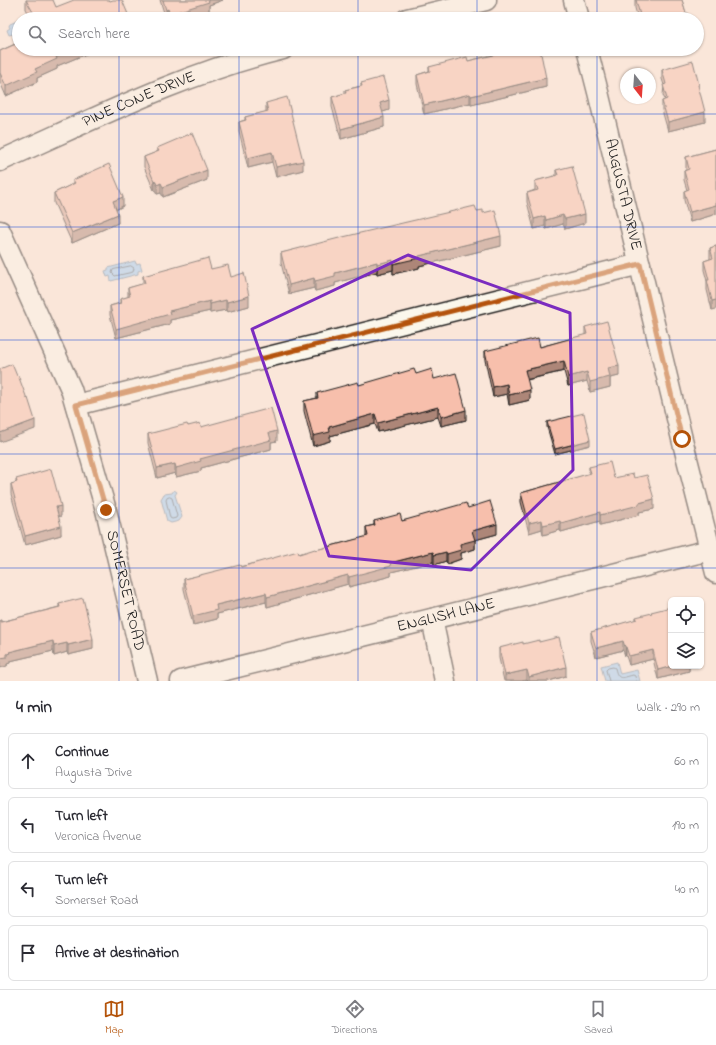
<!DOCTYPE html>
<meta charset="utf-8">
<style>
:root{--surface:#fff;--page:#f2f2f3;--text:#2b2b33;--muted:#7c7c81;--line:#e1e1e2;--accent:#b45309}
body{margin:0;font-family:"Indie Flower",sans-serif;background:var(--page);color:var(--text)}
.controls{position:absolute;right:12px;bottom:12px;display:grid;overflow:hidden;border-radius:6px;box-shadow:0 1px 3px #0004}
.controls button{width:36px;height:36px;display:grid;place-items:center;padding:0;border:0;border-bottom:1px solid var(--line);background:var(--surface);color:var(--text);font:20px sans-serif}
.compass{position:absolute;left:620px;top:68px;width:36px;height:36px;border-radius:50%;background:var(--surface);box-shadow:0 1px 3px #0004;rotate:163deg}
.stop{position:absolute;width:12px;height:12px;margin:-9px;border:3px solid #b45309;border-radius:50%;background:#fff}
.stop.end{background:#b45309;border-color:#fff;box-shadow:0 1px 4px #0008}
.list{margin:0;padding:0;list-style:none}
h2{display:flex;justify-content:space-between;align-items:center;height:52px;margin:0;padding:0 16px;font-size:17px}
h2 small{font-size:13px;font-weight:400;color:var(--muted)}
.list li{display:grid;grid-template-columns:26px 1fr auto;gap:12px;align-items:center;box-sizing:border-box;height:56px;margin:0 8px 8px;padding:0 8px;border:1px solid var(--line);border-radius:6px}
.list b{display:block;font-size:15px;white-space:nowrap}
.list p{margin:0;font-size:13px;white-space:nowrap;color:var(--muted)}
.list em{font-size:13px;font-style:normal;color:var(--muted)}
.icon{flex:none;width:22px;height:22px;fill:none;stroke:currentColor;stroke-width:2;stroke-linecap:round;stroke-linejoin:round}
.map{position:relative;flex:none;width:716px;height:681px;overflow:hidden}
.search{position:absolute;background:var(--surface);box-shadow:0 1px 3px #0004;left:12px;right:12px;top:12px;height:44px;display:flex;align-items:center;gap:10px;box-sizing:border-box;padding:0 14px;border-radius:22px;color:var(--muted);font-size:15px}
.sheet{height:308px;background:var(--surface)}
nav{display:flex;justify-content:space-around;align-items:center;box-sizing:border-box;height:56px;border-top:1px solid var(--line);background:var(--surface);font-size:11px;color:var(--muted)}
nav a{display:grid;justify-items:center;gap:2px}
nav .on{color:var(--accent)}
.map>svg:first-child{display:block}
</style>
<div class="map">
<svg width="716" height="681" viewBox="0 0 716 681">
<rect width="100%" height="100%" fill="#fae6d9"/>
<filter id="ink" filterUnits="userSpaceOnUse"><feTurbulence type="fractalNoise" baseFrequency=".025" numOctaves="2"/><feDisplacementMap in="SourceGraphic" scale="8" xChannelSelector="R" yChannelSelector="G"/><feConvolveMatrix kernelMatrix="1 2 1 2 8 2 1 2 1" color-interpolation-filters="sRGB"/></filter>
<g filter="url(#ink)">
<g fill="#9bcdf8" stroke="#6886a0">
<path d="M19,20V35L15,36L13,34L9,35L7,30L10,28L9,26L10,24Z"/>
<path d="M135,261L136,264L140,263L142,270L138,271V274L111,281L110,276L107,277L105,271L108,270V268Z"/>
<path d="M174,490L177,492L175,495L182,517L179,521L171,523L167,521L161,499L164,494L172,493Z"/>
<path d="M617,662L620,674L637,670L640,681H605L601,666Z"/>
</g>
<g fill="none" stroke-linecap="round" stroke-linejoin="round">
<g stroke="#4f6374" stroke-width="1">
<path d="M131,266L134,268L133,272L115,276L112,273L113,270Z"/>
<path d="M170,497L172,498L177,516L176,518L172,519L170,518L166,500L167,498Z"/>
<path d="M609,681L606,670L608,668L613,667L615,668C618,681 621,678 633,675L635,676L636,681"/>
</g>
<defs>
<g id="minor">
<path d="M574,0L579,19"/>
<path d="M407,19L486,0"/>
<path id="s1" d="M587,49L599,96L682,439L716,573"/>
<path id="s2" d="M0,161C92,120 184,73 283,49"/>
<path id="s3" d="M0,231L71,389L106,510L147,681"/>
<path d="M76,405L640,264"/>
<path d="M432,619L445,681"/>
<path id="s4" d="M181,681L710,550"/>
</g>
</defs>
<use href="#minor" stroke="#1c1c1c" stroke-width="23"/>
<use href="#minor" stroke="#fbf7ec" stroke-width="20"/>
</g>
<g fill="#d4a494" stroke="#1c1c1c">
<path d="M26,0L56,7L110,1L130,19H32L26,9Z"/>
<path d="M160,0H223L209,5V11L183,19H166Z"/>
<path d="M635,0H682L686,13L689,19H638L635,8Z"/>
<path d="M19,38V49H98L57,66V69L37,78V82L6,96L0,82V51L17,43V39Z"/>
<path d="M514,49H540L546,87L471,105L470,103L424,114L417,84V75L429,71V67L468,61L514,50Z"/>
<path d="M662,70L699,89L705,122L668,131L662,110V101L665,100L663,95L664,85L662,79Z"/>
<path d="M361,83L389,110L382,112L384,127L341,139L332,107V97L345,93V90L361,86Z"/>
<path d="M266,103L303,170L276,177L272,162L248,168L239,131V122L245,120V117L266,112Z"/>
<path d="M157,148L207,180L163,197L161,193L157,194L155,190H154L144,167V157L157,152Z"/>
<path d="M716,149V214L690,222L684,200V191L687,190L684,180V171L686,170V157Z"/>
<path d="M556,170L585,223L565,229L563,224L546,229L545,226L534,229L527,202V193L535,190V181L556,176Z"/>
<path d="M73,180L123,206L116,210L118,223L72,243L54,203V193L73,184Z"/>
<path d="M477,211L483,213L501,246L419,266V268L393,274V270L377,274V272L335,283V286L315,291L314,288L289,294L281,263V253Z"/>
<path d="M716,246L712,310L707,290V281L704,270V261L710,259V248Z"/>
<path d="M211,269L231,277L249,306L227,312L226,310L210,313V311L170,320V324L116,338L110,315V306L120,303V299L128,297V288L143,284V276Z"/>
<path d="M585,327L619,376L610,378V387L590,392L587,381L568,386L564,371L527,380L530,400L509,405L507,394L493,397L485,360V351L540,347L585,335Z"/>
<path d="M416,374L434,379L466,420L441,426L438,417L378,432L375,424L330,436V441L313,446L304,411V401L317,398V393Z"/>
<path d="M547,422L590,445L555,454L547,427Z"/>
<path d="M188,426L201,427L277,441L271,442V449L201,468V471L176,477L175,473L157,478L148,443V434Z"/>
<path d="M589,467L614,478H634L654,509L639,512V515L600,525V521L561,532L560,530L543,535L542,529L529,533L521,502V493L589,474Z"/>
<path d="M16,479L61,516H58L61,535L25,545L11,494V484L16,483Z"/>
<path d="M468,508L497,534L475,540V549L461,553V559L447,564L446,561L434,565L433,562L391,572V576L349,587L348,584L267,607L266,602L217,614V619L193,625L184,589V579L316,550L366,537V527L374,525V521H402Z"/>
<path d="M59,604L93,649L68,655L67,652L54,656L53,651L10,661V663L7,664V666L1,622L59,607Z"/>
<path d="M636,617L689,666V671L658,679L653,659L629,665L626,656H625L623,650L596,657L591,641V632L636,620Z"/>
<path d="M539,642L566,676L549,681H528L527,680L522,681H504L499,658V648Z"/>
</g>
<g fill="#ad8678" stroke="#1c1c1c">
<path d="M207,0H223L209,5V11L183,19H170V14Z"/>
<path d="M168,9V19H166V10Z"/>
<path d="M75,49H98L57,66V69L37,78V82L6,96V86L56,57Z"/>
<path d="M546,78V87L471,105V96Z"/>
<path d="M470,94V103L424,114V105Z"/>
<path d="M389,100V110L380,113V103Z"/>
<path d="M705,112V122L668,131V122Z"/>
<path d="M384,117V127L341,139V129Z"/>
<path d="M272,152V162L248,168V158Z"/>
<path d="M303,161V170L276,177V167Z"/>
<path d="M207,170V180L163,197V187Z"/>
<path d="M155,180V190H154V181Z"/>
<path d="M161,183V193L157,194V185Z"/>
<path d="M123,197V206L113,211V201Z"/>
<path d="M716,205V214L690,222V212Z"/>
<path d="M118,214V223L72,243V233Z"/>
<path d="M585,214V223L565,229V219Z"/>
<path d="M563,215V224L546,229V220Z"/>
<path d="M545,216V226L534,229V219Z"/>
<path d="M501,236V246L419,266V268L393,274V264L419,256Z"/>
<path d="M393,260V270L377,274V264Z"/>
<path d="M377,262V272L335,283V286L315,291V281L335,273Z"/>
<path d="M314,278V288L289,294V285Z"/>
<path d="M249,296V306L227,312V302Z"/>
<path d="M226,300V310L210,313V304Z"/>
<path d="M716,300V309L712,310V301Z"/>
<path d="M210,301V311L170,320V324L116,338V329L169,311Z"/>
<path d="M564,361V371L525,380V370Z"/>
<path d="M619,366V376L610,378V387L590,392V382L608,368Z"/>
<path d="M587,372V381L568,386V377Z"/>
<path d="M507,384V394L493,397V387Z"/>
<path d="M530,390V400L509,405V395Z"/>
<path d="M438,407V417L378,432V423Z"/>
<path d="M466,410V420L441,426V417Z"/>
<path d="M375,414V424L330,436V441L313,446V436L329,427Z"/>
<path d="M35,420V429L0,442V433Z"/>
<path d="M277,431V441L271,442V449L201,468V471L176,477V468L269,433Z"/>
<path d="M590,440V445L555,454V449Z"/>
<path d="M175,464V473L157,478V468Z"/>
<path d="M654,499V509L639,512V515L600,525V515L639,503Z"/>
<path d="M61,506V516L56,517V507Z"/>
<path d="M600,512V521L561,532V523Z"/>
<path d="M542,520V529L529,533V523Z"/>
<path d="M560,521V530L543,535V525Z"/>
<path d="M497,524V534L475,540V549L461,553V559L447,564V554L460,544L472,531Z"/>
<path d="M61,526V535L25,545V536Z"/>
<path d="M433,552V562L391,572V576L349,587V577L390,563Z"/>
<path d="M446,552V561L434,565V555Z"/>
<path d="M348,575V584L267,607V597Z"/>
<path d="M266,593V602L217,614V619L193,625V616L216,605Z"/>
<path d="M93,639V649L68,655V645Z"/>
<path d="M53,641V651L10,661V663L7,664V666L0,668V658L9,652Z"/>
<path d="M623,641V650L596,657V648Z"/>
<path d="M67,643V652L54,656V646Z"/>
<rect x="625" y="647" width="1" height="9"/>
<path d="M653,650V659L629,665V656Z"/>
<path d="M672,666H689V671L658,679V670Z"/>
<path d="M566,667V676L549,681H529V677Z"/>
<path d="M527,670V680L522,681H505V675Z"/>
</g>
<g fill="#f7bfac" stroke="#1c1c1c">
<path d="M26,0H53L56,7L74,0H109L110,1L113,0H122L130,19H37Z"/>
<path d="M163,0H208L209,2L170,14L168,9L166,10Z"/>
<path d="M636,0H682L686,13H688L689,19H641Z"/>
<path d="M19,38V49H75L56,57L57,59L35,69L37,72L6,86L0,73V51L18,43L17,39Z"/>
<path d="M515,49H540L546,78L471,96L470,94L424,105L417,75L430,71L429,67L467,57L468,61L515,50Z"/>
<path d="M693,61L699,85H698L705,112L668,122L662,101L667,99L663,85L666,84L662,70Z"/>
<path d="M383,77L389,100L380,103L384,117L341,129L332,97L346,93L345,90L362,86L361,83Z"/>
<path d="M287,97L303,161L276,167L272,152L248,158L239,122L246,120L245,117L268,111L266,103Z"/>
<path d="M192,133L207,170L163,187L161,183L157,185L155,180L154,181L144,157L159,151L157,148Z"/>
<path d="M716,149V205L690,212L684,191L689,189L684,171L689,169L686,157Z"/>
<path d="M109,164L123,197L113,201L118,214L72,233L54,193L75,183L73,180Z"/>
<path d="M572,166L585,214L565,219L563,215L546,220L545,216L534,219L527,193L538,190L535,181L558,175L556,170Z"/>
<path d="M475,206L477,211L483,210V213L495,210L501,236L419,256V258L393,264V260L377,264V262L335,273V276L315,281L314,278L289,285L281,253L343,237Z"/>
<path d="M716,246V300L712,301L707,280H709L704,261L713,258L710,248Z"/>
<path d="M208,258L211,269L228,265L231,277L244,273L249,296L227,302L226,300L210,304V301L169,311L170,314L116,329L110,306L121,303L120,299L130,296L128,288L145,283L143,276Z"/>
<path d="M607,321L619,366L608,368L610,377L590,382L587,372L568,377L564,361L525,370L530,390L509,395L507,384L493,387L485,351L538,338L540,347L587,334L585,327Z"/>
<path d="M12,364L17,376L18,375L27,399L28,398L35,420L0,433V369Z"/>
<path d="M414,369L416,374L432,369L434,379L456,373L466,410L441,417L438,407L378,423L375,414L329,427L330,432L313,436L304,401L318,398L317,393L358,382L359,385Z"/>
<path d="M271,408L277,431L269,433L271,440L200,459L201,461L176,468L175,464L157,468L148,434L187,424L188,426L200,423L201,427Z"/>
<path d="M584,413L590,440L555,449L547,422Z"/>
<path d="M610,462L614,478L633,474L634,478L647,475L654,499L639,503V505L600,515V512L561,523L560,521L543,525L542,520L529,523L521,493L591,473L589,467Z"/>
<path d="M51,469L61,506L56,507L61,526L25,536L11,484L17,482L16,479Z"/>
<path d="M490,501L497,524L472,531L475,540L460,544L461,550L447,554L446,552L434,555L433,552L390,563L391,566L349,577L348,575L267,597L266,593L216,605L217,610L193,616L184,579L240,565L241,567L298,551L299,554L315,549L316,550L368,536L366,527L375,525L374,521L400,514L402,521L466,503L468,508Z"/>
<path d="M83,598L93,639L68,645L67,643L54,646L53,641L9,652L10,653L7,654V657L0,658V620H1V622L60,607L59,604Z"/>
<path d="M671,607V666H672L658,670L653,650L629,656L626,647H625L623,641L596,648L591,632L637,619L636,617L652,613L651,612Z"/>
<path d="M559,637L566,667L529,677L527,670L505,675L499,648L523,642V644L539,640V642Z"/>
</g>
</g>
<g fill="none" stroke-linecap="round" stroke-linejoin="round" filter="url(#ink)">
<path stroke="#b45309" stroke-width="5" d="M106,510L76,405L640,264L682,439"/>
</g>
<path d="M0 0H716V681H0ZM408,255L570,313L573,470L471,570L329,556L252,329Z" fill="#fae6d9" fill-opacity=".55" fill-rule="evenodd"/>
<path fill="none" stroke="#7b2cbf" stroke-width="3" stroke-linejoin="round" d="M408,255L570,313L573,470L471,570L329,556L252,329Z"/>
<path fill="none" stroke="#1d4ed8" stroke-width="1" stroke-opacity="0.55" d="M119,0V19M239,0V19M358,0V19M477,0V19M597,0V19M119,49V681M239,49V681M358,49V681M477,49V681M597,49V681M0,114H716M0,227H716M0,340H716M0,454H716M0,568H716"/>
<g text-anchor="middle" dominant-baseline="central" stroke-width="3" stroke-linejoin="round" paint-order="stroke">
<g font-size="16" fill="#1c1c1c" stroke="#fbf7ec">
<text stroke="none"><textPath href="#s2" startOffset="152">PINE CONE DRIVE</textPath></text>
<text stroke="none"><textPath href="#s1" startOffset="150">AUGUSTA DRIVE</textPath></text>
<text stroke="none"><textPath href="#s3" startOffset="382">SOMERSET ROAD</textPath></text>
<text stroke="none"><textPath href="#s4" startOffset="273">ENGLISH LANE</textPath></text>
</g>
</g>
</svg>
<div class="controls">
<button><svg class="icon" aria-label="locate" viewBox="0 0 24 24"><circle cx="12" cy="12" r="6"/><path d="M12 2v4M12 18v4M2 12h4M18 12h4"/></svg></button>
<button><svg class="icon" aria-label="layers" viewBox="0 0 24 24"><path d="M12 4l9 5-9 5-9-5zM3 14l9 5 9-5"/></svg></button>
</div>
<svg class="compass" viewBox="-18 -18 36 36"><path d="M0-13l5 13h-10z" fill="#e53935"/><path d="M0 13l5-13h-10z" fill="#7c7c81"/></svg>
<div class="stop" style="left:682px;top:439px"></div>
<div class="stop end" style="left:106px;top:510px"></div>
<div class="search"><svg class="icon" aria-label="search" viewBox="0 0 24 24"><circle cx="10" cy="10" r="6"/><path d="M15 15l6 6"/></svg>Search here</div>
</div>
<section class="sheet">
<h2>4 min<small>Walk · 290 m</small></h2>
<ul class="list">
<li><svg class="icon" aria-label="ahead" viewBox="0 0 24 24"><path d="M12 20V5M6 11l6-6 6 6"/></svg><div><b>Continue</b><p>Augusta Drive</p></div><em>60 m</em></li>
<li><svg class="icon" aria-label="left" viewBox="0 0 24 24"><path d="M17 20v-9H6M10 6l-5 5 5 5"/></svg><div><b>Turn left</b><p>Veronica Avenue</p></div><em>190 m</em></li>
<li><svg class="icon" aria-label="left" viewBox="0 0 24 24"><path d="M17 20v-9H6M10 6l-5 5 5 5"/></svg><div><b>Turn left</b><p>Somerset Road</p></div><em>40 m</em></li>
<li><svg class="icon" aria-label="arrive" viewBox="0 0 24 24"><path d="M6 21V4h12l-3 4 3 4H6"/></svg><div><b>Arrive at destination</b></div></li>
</ul>
</section>
<nav>
<a class="on"><svg class="icon" aria-label="map" viewBox="0 0 24 24"><path d="M3 6l6-2 6 2 6-2v14l-6 2-6-2-6 2zM9 4v14M15 6v14"/></svg>Map</a>
<a><svg class="icon" aria-label="directions" viewBox="0 0 24 24"><path d="M12 3l9 9-9 9-9-9zM9 14v-3h6M13 9l2 2-2 2"/></svg>Directions</a>
<a><svg class="icon" aria-label="saved" viewBox="0 0 24 24"><path d="M7 4h10v16l-5-4-5 4z"/></svg>Saved</a>
</nav>
